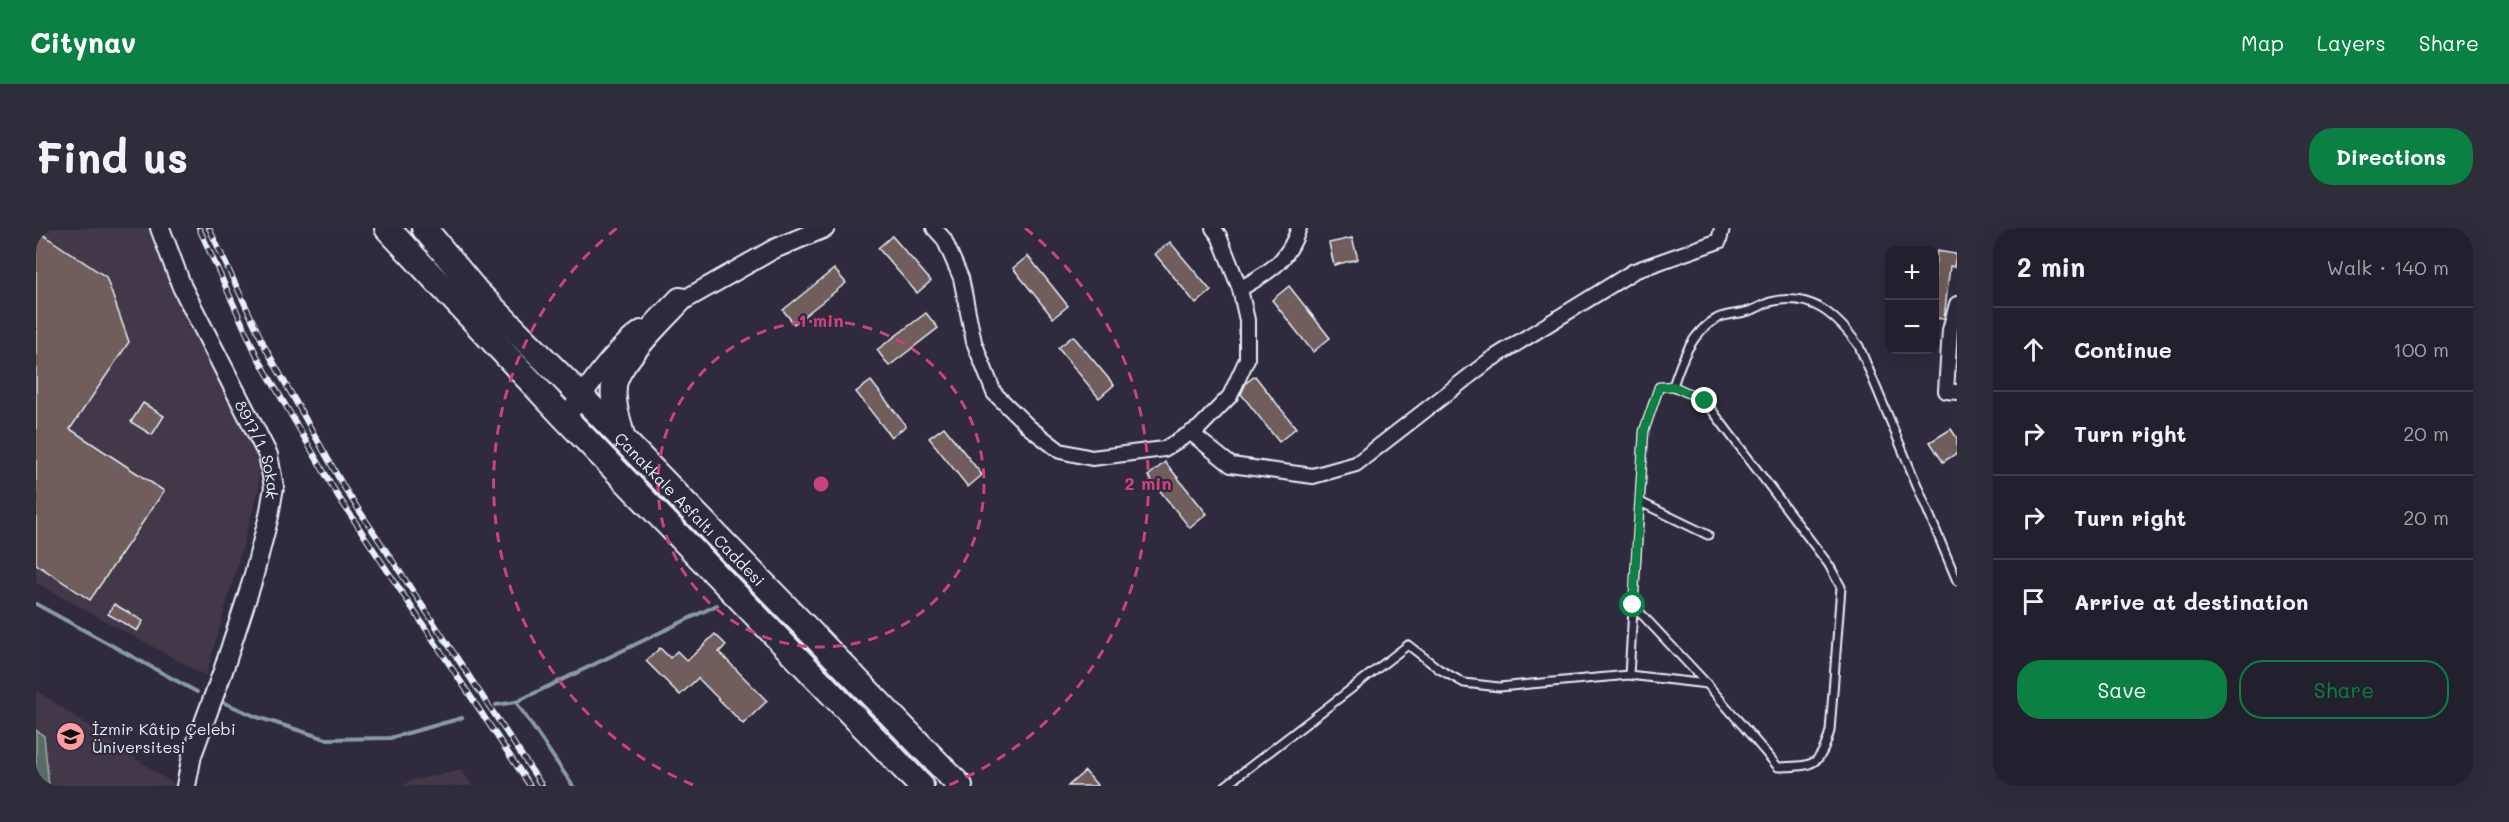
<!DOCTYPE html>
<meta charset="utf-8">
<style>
:root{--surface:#23202e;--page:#2f2d3a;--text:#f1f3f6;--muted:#a3a3aa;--line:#403e4a;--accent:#0b8043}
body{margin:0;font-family:Mali,sans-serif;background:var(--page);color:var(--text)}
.controls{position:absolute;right:18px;top:18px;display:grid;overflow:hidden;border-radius:12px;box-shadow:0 6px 24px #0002}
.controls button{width:54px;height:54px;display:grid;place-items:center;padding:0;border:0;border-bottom:2px solid var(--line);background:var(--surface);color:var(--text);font:30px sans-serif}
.stop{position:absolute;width:18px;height:18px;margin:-14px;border:4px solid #0b8043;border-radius:50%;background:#fff}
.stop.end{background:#0b8043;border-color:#fff;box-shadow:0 2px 6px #0008}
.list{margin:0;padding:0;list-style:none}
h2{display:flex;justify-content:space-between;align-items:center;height:78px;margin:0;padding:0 24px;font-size:26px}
h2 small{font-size:20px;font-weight:400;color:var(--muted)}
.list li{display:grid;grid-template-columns:39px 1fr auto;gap:18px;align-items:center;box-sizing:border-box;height:84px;padding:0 24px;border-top:2px solid var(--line)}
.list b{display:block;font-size:22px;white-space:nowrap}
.list em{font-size:20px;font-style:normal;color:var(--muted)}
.actions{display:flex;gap:12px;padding:18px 24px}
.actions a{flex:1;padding:14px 0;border:2px solid var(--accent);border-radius:24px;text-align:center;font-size:21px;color:var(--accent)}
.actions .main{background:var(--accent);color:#fff}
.icon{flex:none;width:33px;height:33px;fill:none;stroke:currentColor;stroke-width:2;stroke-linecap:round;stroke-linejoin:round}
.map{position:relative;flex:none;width:1921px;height:558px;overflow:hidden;border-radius:24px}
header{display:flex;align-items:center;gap:36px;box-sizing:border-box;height:84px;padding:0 30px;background:var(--accent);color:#fff}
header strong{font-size:28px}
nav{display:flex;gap:33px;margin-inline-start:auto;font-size:21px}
.intro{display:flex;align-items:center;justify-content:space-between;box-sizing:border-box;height:144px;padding:0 36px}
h1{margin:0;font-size:42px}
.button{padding:15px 27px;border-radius:24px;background:var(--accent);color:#fff;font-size:21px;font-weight:700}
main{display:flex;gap:36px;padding:0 36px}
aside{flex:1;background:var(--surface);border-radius:24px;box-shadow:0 6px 24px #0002}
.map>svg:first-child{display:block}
</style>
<header>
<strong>Citynav</strong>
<nav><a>Map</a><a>Layers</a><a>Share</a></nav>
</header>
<div class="intro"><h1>Find us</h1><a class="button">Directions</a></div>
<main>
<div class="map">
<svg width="1921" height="558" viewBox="0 0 1921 558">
<rect width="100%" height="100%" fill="#2f2a3d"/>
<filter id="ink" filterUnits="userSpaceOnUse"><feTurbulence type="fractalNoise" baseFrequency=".0167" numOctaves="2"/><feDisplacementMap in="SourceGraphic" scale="12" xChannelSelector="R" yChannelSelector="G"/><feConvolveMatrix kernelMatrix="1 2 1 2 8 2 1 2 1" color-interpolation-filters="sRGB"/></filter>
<g filter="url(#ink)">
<g fill="#423946">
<path d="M0,0H113L136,63L221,224L223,260L170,448L0,355Z"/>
<path d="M0,462L139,557V558H0Z"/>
<path d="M426,542L436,558H365L377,552Z"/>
</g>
<path fill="#576c66" stroke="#a0aeaf" stroke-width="1.5" d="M0,502L8,508L13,558H0Z"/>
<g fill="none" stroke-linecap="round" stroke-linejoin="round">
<g stroke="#8a9aaa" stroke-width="4">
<path d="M0,376L161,464"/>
<path d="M184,473L221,489L290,511L354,510L426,490"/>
<path d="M480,474L681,377"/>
<path d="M460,477L480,474L537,558"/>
</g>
</g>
<g fill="#6f5d5c" stroke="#e8f1f8" stroke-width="1.5">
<path d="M0,2L70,49L93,114L34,201L128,263L54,372L0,336Z"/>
<path d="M856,8L895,53L881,65L842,20Z"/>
<path d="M1316,10L1322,31L1298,37L1293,15Z"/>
<path d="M1134,14L1175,63L1160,76L1119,26Z"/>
<path d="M1901,23L1920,26L1918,39L1914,38L1908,91L1899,90V38Z"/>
<path d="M992,28L1032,78L1017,90L977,40Z"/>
<path d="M798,41L810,55L758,96L747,82Z"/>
<path d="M1253,58L1294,110L1277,124L1236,72Z"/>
<path d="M890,85L902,100L853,138L841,122Z"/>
<path d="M1037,108L1078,157L1063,170L1022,120Z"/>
<path d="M1219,148L1260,200L1243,214L1205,166L1210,155Z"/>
<path d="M835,153L870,198L855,209L820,164Z"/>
<path d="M107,175L128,188L116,207L95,194Z"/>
<path d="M908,199L946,247L932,259L893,210Z"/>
<path d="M1915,201L1921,210V225L1907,234L1894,214Z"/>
<path d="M1129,234L1171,286L1154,300L1112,248Z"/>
<path d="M78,376L107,393L101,403L72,386Z"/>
<path d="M679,406L690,417L683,424L731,473L707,496L662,450L644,467L610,433L624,420L634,430L641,423L651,433Z"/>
<path d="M1049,543L1062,558H1032Z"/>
</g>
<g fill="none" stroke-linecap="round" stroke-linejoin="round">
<defs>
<g id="service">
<path d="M1637,158C1645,133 1656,103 1682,90C1690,86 1704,86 1713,83C1721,81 1727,76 1734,74C1775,63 1801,88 1823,118L1921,353"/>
<path d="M1604,274L1672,307"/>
<path d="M1597,377L1671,456"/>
<path d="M1189,558L1372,417L1403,441L1428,455L1463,459L1593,447L1671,456L1742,539C1777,538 1784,539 1794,503L1805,359L1793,337L1669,173L1637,158L1623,159L1608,203L1593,447"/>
</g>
<g id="minor">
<path d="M898,0L908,11L925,50L938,114L958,165L994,200L1024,223L1056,230L1128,221L1163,200L1194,168L1211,131V92L1204,61L1183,8L1177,0"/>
<path d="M1204,61C1234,43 1251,35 1263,0"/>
<path d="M1921,76L1914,102L1910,163L1921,164"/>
<path d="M1155,205L1195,237L1277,248L1320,236L1454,132L1598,43L1683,13L1686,0"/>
</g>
<g id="tertiary">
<path id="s1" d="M124,0L146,59L232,227L238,259L233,288L216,354L187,443L156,527L150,558"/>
<path d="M634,80L738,21L789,0"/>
<path d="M529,190C553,160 573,125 605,102"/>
</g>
<g id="trunk">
<path d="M351,0L529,190L885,558"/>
<path id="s2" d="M388,0L440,63L546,169L924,558"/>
<path d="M586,208C582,191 576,175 578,157C582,133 627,90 644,72"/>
</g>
</defs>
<use href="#service" stroke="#e8f1f8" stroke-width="11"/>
<use href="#minor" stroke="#e8f1f8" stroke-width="18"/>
<use href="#tertiary" stroke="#e8f1f8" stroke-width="22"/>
<use href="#trunk" stroke="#e8f1f8" stroke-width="28"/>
<use href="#service" stroke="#2f2a3d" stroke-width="7"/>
<use href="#minor" stroke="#2f2a3d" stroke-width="14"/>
<use href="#tertiary" stroke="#2f2a3d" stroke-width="18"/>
<use href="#trunk" stroke="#2f2a3d" stroke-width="24"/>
<defs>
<g id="rail">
<path d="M163,0L221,128L302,268L494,558"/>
<path d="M173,0L230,121L309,261L506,558"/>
</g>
</defs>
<use href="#rail" stroke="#e8f1f8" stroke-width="6"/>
<use href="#rail" stroke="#2f2a3d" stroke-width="4" stroke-dasharray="11" stroke-linecap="butt"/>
</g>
</g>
<g fill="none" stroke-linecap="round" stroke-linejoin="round" filter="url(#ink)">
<path stroke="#0b8043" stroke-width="8" d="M1597,377L1608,203L1623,159L1637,158L1669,173"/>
</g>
<g fill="none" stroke="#ca437a" stroke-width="3" stroke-dasharray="10 8">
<circle cx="785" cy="256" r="163"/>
<path d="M657 557A327 327 0 0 1 581 0M989 0A327 327 0 0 1 913 557"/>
</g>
<defs>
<symbol id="university-disc" viewBox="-11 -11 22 22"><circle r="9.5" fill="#ff9aa2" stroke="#2f2a3d"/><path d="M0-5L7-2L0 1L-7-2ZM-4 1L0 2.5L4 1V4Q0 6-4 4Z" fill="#111"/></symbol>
</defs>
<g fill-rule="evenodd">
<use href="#university-disc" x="18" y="492" width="33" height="33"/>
</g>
<g text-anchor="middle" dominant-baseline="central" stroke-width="4.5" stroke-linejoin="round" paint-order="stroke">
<g font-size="16" fill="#e8f1f8" stroke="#2f2a3d">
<text stroke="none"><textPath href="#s1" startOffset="244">8917/1. Sokak</textPath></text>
<text stroke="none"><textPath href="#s2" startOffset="387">Çanakkale Asfaltı Caddesi</textPath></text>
</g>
<g font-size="16" fill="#e8f1f8" stroke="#2f2a3d" text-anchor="start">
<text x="56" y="500">İzmir Kâtip Çelebi<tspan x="56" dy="18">Üniversitesi</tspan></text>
</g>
</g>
<circle cx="785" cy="256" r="9" fill="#ca437a" stroke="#2f2a3d" stroke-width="3"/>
<g font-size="18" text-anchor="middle" font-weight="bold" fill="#ca437a" stroke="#2f2a3d" stroke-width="4.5" stroke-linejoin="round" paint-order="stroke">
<text x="785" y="99">1 min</text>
<text x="1112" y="262">2 min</text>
</g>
</svg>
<div class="controls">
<button>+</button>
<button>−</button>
</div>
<div class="stop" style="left:1597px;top:377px"></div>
<div class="stop end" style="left:1669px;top:173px"></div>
</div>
<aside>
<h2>2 min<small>Walk · 140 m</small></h2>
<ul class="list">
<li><svg class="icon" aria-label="ahead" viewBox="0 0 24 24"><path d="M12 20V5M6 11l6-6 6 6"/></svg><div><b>Continue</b></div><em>100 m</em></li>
<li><svg class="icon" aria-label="right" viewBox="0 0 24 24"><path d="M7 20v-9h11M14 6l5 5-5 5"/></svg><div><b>Turn right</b></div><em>20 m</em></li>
<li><svg class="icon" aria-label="right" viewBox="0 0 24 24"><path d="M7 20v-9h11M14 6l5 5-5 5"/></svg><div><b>Turn right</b></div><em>20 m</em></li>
<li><svg class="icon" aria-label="arrive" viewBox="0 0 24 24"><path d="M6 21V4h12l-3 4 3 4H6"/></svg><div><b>Arrive at destination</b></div></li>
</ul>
<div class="actions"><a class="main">Save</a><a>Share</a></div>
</aside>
</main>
